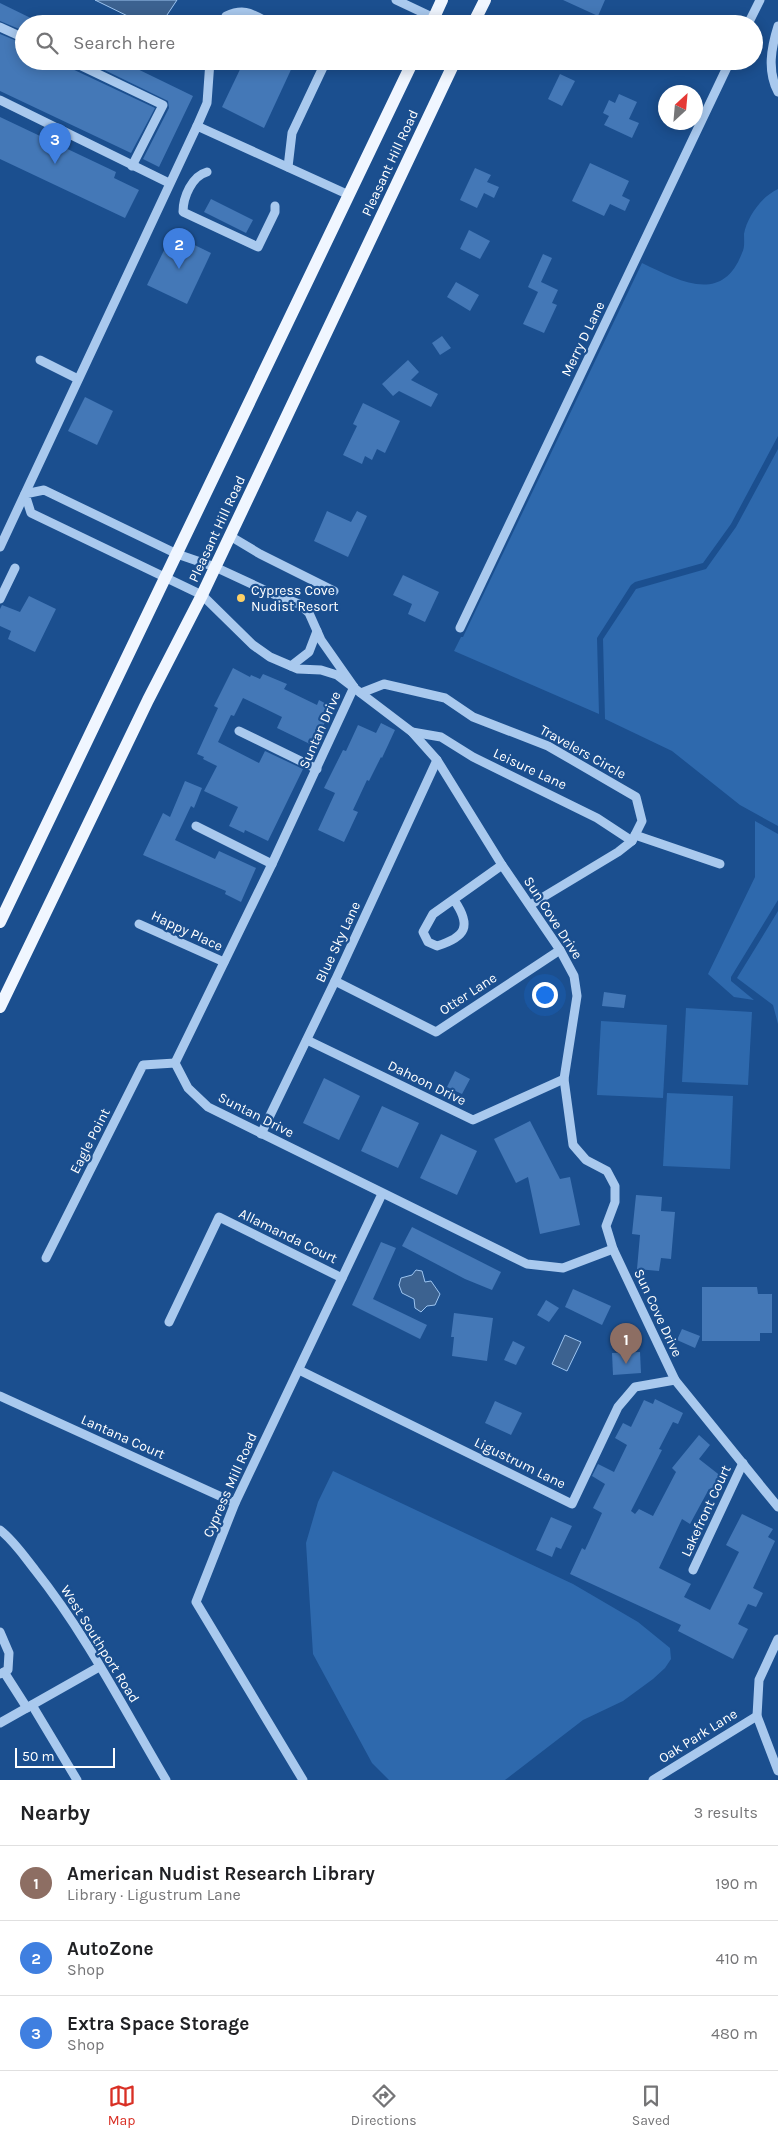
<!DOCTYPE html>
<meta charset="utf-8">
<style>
:root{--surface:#fff;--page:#f6f6f6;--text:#202124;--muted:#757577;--line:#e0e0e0;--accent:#d93025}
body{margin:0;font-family:Karla,sans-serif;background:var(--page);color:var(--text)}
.compass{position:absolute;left:658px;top:85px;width:45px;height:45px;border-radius:50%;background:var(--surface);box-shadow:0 2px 12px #0003;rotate:26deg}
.scale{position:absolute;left:15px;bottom:12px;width:100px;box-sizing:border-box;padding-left:5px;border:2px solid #fff;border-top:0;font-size:14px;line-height:18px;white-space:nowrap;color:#fff;-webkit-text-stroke:4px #1b4f8f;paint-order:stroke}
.you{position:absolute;left:544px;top:994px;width:18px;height:18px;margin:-12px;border:4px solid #fff;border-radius:50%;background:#1a73e8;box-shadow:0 0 0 8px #1a73e833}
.badge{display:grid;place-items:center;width:32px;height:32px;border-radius:50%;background:var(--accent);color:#fff;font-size:16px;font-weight:700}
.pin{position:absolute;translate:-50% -41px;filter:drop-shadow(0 1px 2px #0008)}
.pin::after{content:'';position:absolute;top:26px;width:18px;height:15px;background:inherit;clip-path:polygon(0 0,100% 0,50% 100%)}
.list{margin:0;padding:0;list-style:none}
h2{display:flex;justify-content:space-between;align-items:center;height:65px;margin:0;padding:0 20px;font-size:21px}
h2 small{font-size:16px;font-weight:400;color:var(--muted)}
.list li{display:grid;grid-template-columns:32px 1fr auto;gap:15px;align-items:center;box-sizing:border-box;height:75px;padding:0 20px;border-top:1px solid var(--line)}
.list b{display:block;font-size:19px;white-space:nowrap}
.list p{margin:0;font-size:16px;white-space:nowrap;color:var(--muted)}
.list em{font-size:16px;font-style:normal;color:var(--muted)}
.icon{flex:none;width:28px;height:28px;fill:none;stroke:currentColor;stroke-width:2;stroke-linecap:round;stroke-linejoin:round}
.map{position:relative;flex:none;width:778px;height:1780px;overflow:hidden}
.search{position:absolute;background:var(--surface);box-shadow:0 2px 12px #0003;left:15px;right:15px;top:15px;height:55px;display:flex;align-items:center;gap:12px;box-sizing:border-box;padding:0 18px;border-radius:28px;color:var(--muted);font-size:19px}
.sheet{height:290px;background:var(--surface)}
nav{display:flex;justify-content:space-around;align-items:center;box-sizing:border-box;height:70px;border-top:1px solid var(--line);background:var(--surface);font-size:14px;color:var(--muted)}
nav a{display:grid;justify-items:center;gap:2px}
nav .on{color:var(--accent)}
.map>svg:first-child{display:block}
</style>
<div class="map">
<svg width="778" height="1780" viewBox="0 0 778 1780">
<rect width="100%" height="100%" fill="#1b4f8f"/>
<g fill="#2e69ad">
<path d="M778,189V436L731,524L703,563L635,582L631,585L597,638L599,714L454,651L461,637H463L642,263C678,280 722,306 742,253C745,248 744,240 744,234C747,217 762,196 778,189Z"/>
<path d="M778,449V826L740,805L672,751L605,719L603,639L636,589L706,569L736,527Z"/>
<path d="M755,821L778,834V900L731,977V981L754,1000L734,997L708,974L755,877Z"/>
<path d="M778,911V1024L773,1005L737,978Z"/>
<path d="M686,1008L752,1012L748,1085L682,1082Z"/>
<path d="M601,1021L667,1025L663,1098L597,1095Z"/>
<path d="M667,1093L733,1096L730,1169L663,1166Z"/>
<path d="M333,1471L573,1584L638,1622L670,1648L671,1659L665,1668L653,1679L623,1701L583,1720L505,1780H389L372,1763L313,1654L306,1543L318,1502Z"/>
</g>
<g fill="#3c6290" stroke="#9cc4f0">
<path d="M95,0H177L161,24H144Z"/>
<path d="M416,1270L422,1271L425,1282L431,1281L440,1294L435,1305L427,1306L421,1312L415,1308L414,1299L402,1293L399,1285L401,1278L412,1275Z"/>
<path d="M565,1335L581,1342L567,1371L552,1364Z"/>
</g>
<g fill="#4478b7">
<path d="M563,0H605L598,16Z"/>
<path d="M0,3L43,24H24V31L0,21Z"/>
<path d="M0,34L24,44V61H65L68,67L155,108L131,153L0,91Z"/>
<path d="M86,61H121L193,96L159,167L143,159L169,108L168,101Z"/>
<path d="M244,61H295L264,128L222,107Z"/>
<path d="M560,74L575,81L562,106L548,99Z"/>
<path d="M619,94L637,102L629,119L639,123L632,138L604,125L609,116L603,113L609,100L615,103Z"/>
<path d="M0,117L116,172L114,178L139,190L125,218L0,159Z"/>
<path d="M590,163L629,181L622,196L630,200L625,211L610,204L604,216L572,201Z"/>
<path d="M475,168L491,175L487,182L499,187L494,198L484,193L477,208L460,200Z"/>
<path d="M211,199L253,220L246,233L204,212Z"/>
<path d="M469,230L490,241L480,259L460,249Z"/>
<path d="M172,234L211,253L187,304L147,285Z"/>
<path d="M543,254L552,258L541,282L558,290L552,303L557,305L544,333L523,324L538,292L528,287Z"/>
<path d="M456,282L479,295L470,311L447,297Z"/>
<path d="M442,336L451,348L440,355L432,343Z"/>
<path d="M408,360L419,372L411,380L438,394L431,407L399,391L393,396L382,384Z"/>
<path d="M85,397L113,411L97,445L68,431Z"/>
<path d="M363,403L400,421L385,453L377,449L372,460L365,456L362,464L343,455L357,426L353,424Z"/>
<path d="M327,511L351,522L357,511L367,516L348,557L314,541Z"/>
<path d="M403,575L439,592L425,622L408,614L412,604L393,595Z"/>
<path d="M29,596L56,609L35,652L8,639L11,631L0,626V609L2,605L20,612Z"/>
<path d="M233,668L250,677L251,675L260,679L263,674L287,684L284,689L317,705L319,700L332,707L314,746L277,728L282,717L243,698L234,716L231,715L218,742L259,763L265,751L303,769L268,841L245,830L244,833L229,826L238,807L204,791L217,766L203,759L204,757L197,754L218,708L214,706Z"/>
<path d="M381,723L395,730L382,758L381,757L369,781L367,780L353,810L358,812L344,842L318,830L335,793L324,788L343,750L346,751L358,725L376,733Z"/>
<path d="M185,781L202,788L194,808L191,806L175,840L215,859L219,851L256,868L241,902L225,894L226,891L143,855L163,813L170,817Z"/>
<path d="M604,992L626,995L624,1008L602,1006Z"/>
<path d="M455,1071L470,1079L462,1094L447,1087Z"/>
<path d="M324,1078L360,1096L339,1140L303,1123Z"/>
<path d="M382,1106L419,1123L398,1168L361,1151Z"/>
<path d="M530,1121L560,1179L570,1177L580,1225L540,1234L528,1177L516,1183L494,1139Z"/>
<path d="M441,1134L477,1151L457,1195L420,1178Z"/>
<path d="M636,1195L662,1197L661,1211L675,1212L671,1259L661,1258L659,1271L637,1269L640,1235L632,1234Z"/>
<path d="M412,1227L501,1272L492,1290L465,1279L402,1246Z"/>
<path d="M381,1242L396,1248L373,1299L427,1325L420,1339L352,1305Z"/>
<path d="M702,1287H757L758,1294H772V1333H760V1341H702Z"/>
<path d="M573,1289L611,1306L602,1325L565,1307Z"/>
<path d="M546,1300L559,1308L549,1322L537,1315Z"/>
<path d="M454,1313L493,1318L487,1361L452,1356L454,1337H451Z"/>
<path d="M682,1329L700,1336L695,1348L677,1340Z"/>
<path d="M513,1341L525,1347L516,1365L504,1360Z"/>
<path d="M640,1352L641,1373L613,1375L612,1353Z"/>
<path d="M655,1399L683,1413L678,1424L673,1422L659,1449L662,1450L631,1511L635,1514L639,1509L653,1516L676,1472L672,1468L699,1435L710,1445L699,1459L722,1477L710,1491L709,1489L690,1524L682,1519L659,1568L691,1584L684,1597L710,1610L739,1552L726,1545L742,1514L773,1529L768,1537L775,1541L753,1588L763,1593L756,1607L748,1604L738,1624L748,1629L733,1659L678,1631L681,1625L570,1574L582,1548L585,1550L602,1513L593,1508L605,1484L592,1476L598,1464L614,1472L627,1445L615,1438L623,1423L631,1427L644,1400L653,1404Z"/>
<path d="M495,1401L522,1413L511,1435L485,1423Z"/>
<path d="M551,1517L572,1526L561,1549L556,1547L552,1557L536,1550Z"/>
</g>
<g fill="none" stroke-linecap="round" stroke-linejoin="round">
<g stroke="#a9c9ee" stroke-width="9">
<path d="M396,0L447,24"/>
<path d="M223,24L226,16C246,7 253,15 271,24"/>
<path d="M748,24L760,0"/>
<path d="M778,26C771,48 767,71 778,92"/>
<path d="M0,27L24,38"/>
<path d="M71,61L163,105L132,166"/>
<path d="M0,100L169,183"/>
<path d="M197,126L207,103L210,61"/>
<path d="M288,167L292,133L326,61"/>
<path d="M207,172C192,176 183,197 183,212L258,247L275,212V206"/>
<path d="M40,360L78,379"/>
<path d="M230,536L260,554L334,591"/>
<path d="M0,547L197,126L349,195"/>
<path d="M0,599L15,568"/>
<path d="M460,628L730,61"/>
<path d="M291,666L309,652L317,631"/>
<path d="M354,687L321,640L309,613L299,604L271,593L215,567L177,554L44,490L25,494L31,513L202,595L253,645L270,657L298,669L321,670L337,675L412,732L437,760L502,865L560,950L574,976L577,996L564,1079L573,1145L586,1160L607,1171L615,1186V1202L606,1226L613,1249L675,1380L778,1507"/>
<path d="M361,693L384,684L445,698L473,717L548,746L636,797L642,821L632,841L618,852L530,905"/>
<path d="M239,731L317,769"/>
<path d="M412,732L441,737L473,757L597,818L632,841"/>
<path d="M196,826L272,864"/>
<path d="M635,835L720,864"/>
<path d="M454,900C472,926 466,937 437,946L428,942L423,932L433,914L502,865"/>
<path d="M139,924L224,962"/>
<path d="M335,981L436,1032L560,950"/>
<path d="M307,1040L473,1120L564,1079"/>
<path d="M175,1063L188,1088L208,1107L527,1264L563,1268L613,1249"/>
<path d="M175,1063L272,864L354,687"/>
<path d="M261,1134L335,981L437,760"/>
<path d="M46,1258L143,1065L175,1063"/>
<path d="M169,1322L219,1217L342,1278"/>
<path d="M299,1370L572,1504L618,1407L635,1387L675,1380"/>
<path d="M0,1396L235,1503"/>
<path d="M0,1530C14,1541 24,1556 35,1570C86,1634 124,1709 166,1780"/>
<path d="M693,1570L743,1463"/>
<path d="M0,1632L9,1653L8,1670L0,1674"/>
<path d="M778,1639L759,1680L757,1716L778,1771"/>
<path d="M4,1672L27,1708"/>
<path d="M32,1705L77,1780"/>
<path d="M0,1723L99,1667"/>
<path d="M303,1780L196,1602L235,1503L382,1194"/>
<path d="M653,1780L757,1716"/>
</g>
<g stroke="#f0f6ff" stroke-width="12">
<path d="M431,24L442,0"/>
<path d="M473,24L485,0"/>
<path d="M0,922L413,61"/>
<path d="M0,1007L148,700L202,595L455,61"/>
</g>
</g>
<circle fill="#ffd166" stroke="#1b4f8f" stroke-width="2" cx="241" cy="598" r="5"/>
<g text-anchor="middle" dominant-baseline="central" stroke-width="4.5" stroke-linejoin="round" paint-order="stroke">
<g font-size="14" fill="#fff" stroke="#1b4f8f">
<text transform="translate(390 163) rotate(-65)">Pleasant Hill Road</text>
<text transform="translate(583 339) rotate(-64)">Merry D Lane</text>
<text transform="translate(217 529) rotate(-65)">Pleasant Hill Road</text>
<text transform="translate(320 730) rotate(-66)">Suntan Drive</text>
<text transform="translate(583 752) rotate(29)">Travelers Circle</text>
<text transform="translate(530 769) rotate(25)">Leisure Lane</text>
<text transform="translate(553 918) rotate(57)">Sun Cove Drive</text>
<text transform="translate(187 931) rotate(25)">Happy Place</text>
<text transform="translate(338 942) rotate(-65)">Blue Sky Lane</text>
<text transform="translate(468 994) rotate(-33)">Otter Lane</text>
<text transform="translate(427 1083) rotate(26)">Dahoon Drive</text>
<text transform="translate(256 1115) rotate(27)">Suntan Drive</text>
<text transform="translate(90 1141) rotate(-63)">Eagle Point</text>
<text transform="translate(288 1236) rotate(26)">Allamanda Court</text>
<text transform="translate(658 1313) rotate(65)">Sun Cove Drive</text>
<text transform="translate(123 1437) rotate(24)">Lantana Court</text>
<text transform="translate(520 1463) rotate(26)">Ligustrum Lane</text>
<text transform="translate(230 1485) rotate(-66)">Cypress Mill Road</text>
<text transform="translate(706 1511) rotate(-65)">Lakefront Court</text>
<text transform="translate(100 1644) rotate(58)">West Southport Road</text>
<text transform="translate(698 1736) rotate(-32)">Oak Park Lane</text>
</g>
<g font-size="14" fill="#fff" stroke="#1b4f8f" text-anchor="start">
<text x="251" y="590">Cypress Cove<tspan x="251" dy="16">Nudist Resort</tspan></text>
</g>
</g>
</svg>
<svg class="compass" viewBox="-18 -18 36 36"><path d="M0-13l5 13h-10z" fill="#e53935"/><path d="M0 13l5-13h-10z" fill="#757577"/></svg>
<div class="scale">50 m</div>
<div class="you"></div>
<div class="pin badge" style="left:626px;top:1364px;background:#8d6e63">1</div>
<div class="pin badge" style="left:179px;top:269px;background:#3f7fe0">2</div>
<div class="pin badge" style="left:55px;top:164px;background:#3f7fe0">3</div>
<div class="search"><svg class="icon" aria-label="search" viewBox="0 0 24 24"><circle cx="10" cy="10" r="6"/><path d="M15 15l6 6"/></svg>Search here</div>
</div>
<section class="sheet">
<h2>Nearby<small>3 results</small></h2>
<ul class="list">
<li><span class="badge" style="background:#8d6e63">1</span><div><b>American Nudist Research Library</b><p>Library · Ligustrum Lane</p></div><em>190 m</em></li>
<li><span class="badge" style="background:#3f7fe0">2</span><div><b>AutoZone</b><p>Shop</p></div><em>410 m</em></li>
<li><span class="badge" style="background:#3f7fe0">3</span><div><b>Extra Space Storage</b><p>Shop</p></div><em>480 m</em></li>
</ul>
</section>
<nav>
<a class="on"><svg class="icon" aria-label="map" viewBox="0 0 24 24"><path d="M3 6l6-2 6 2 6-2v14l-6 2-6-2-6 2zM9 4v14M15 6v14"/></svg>Map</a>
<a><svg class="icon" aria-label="directions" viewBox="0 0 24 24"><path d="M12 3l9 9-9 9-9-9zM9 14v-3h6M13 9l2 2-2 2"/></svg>Directions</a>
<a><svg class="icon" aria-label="saved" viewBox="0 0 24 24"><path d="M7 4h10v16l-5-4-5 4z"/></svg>Saved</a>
</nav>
